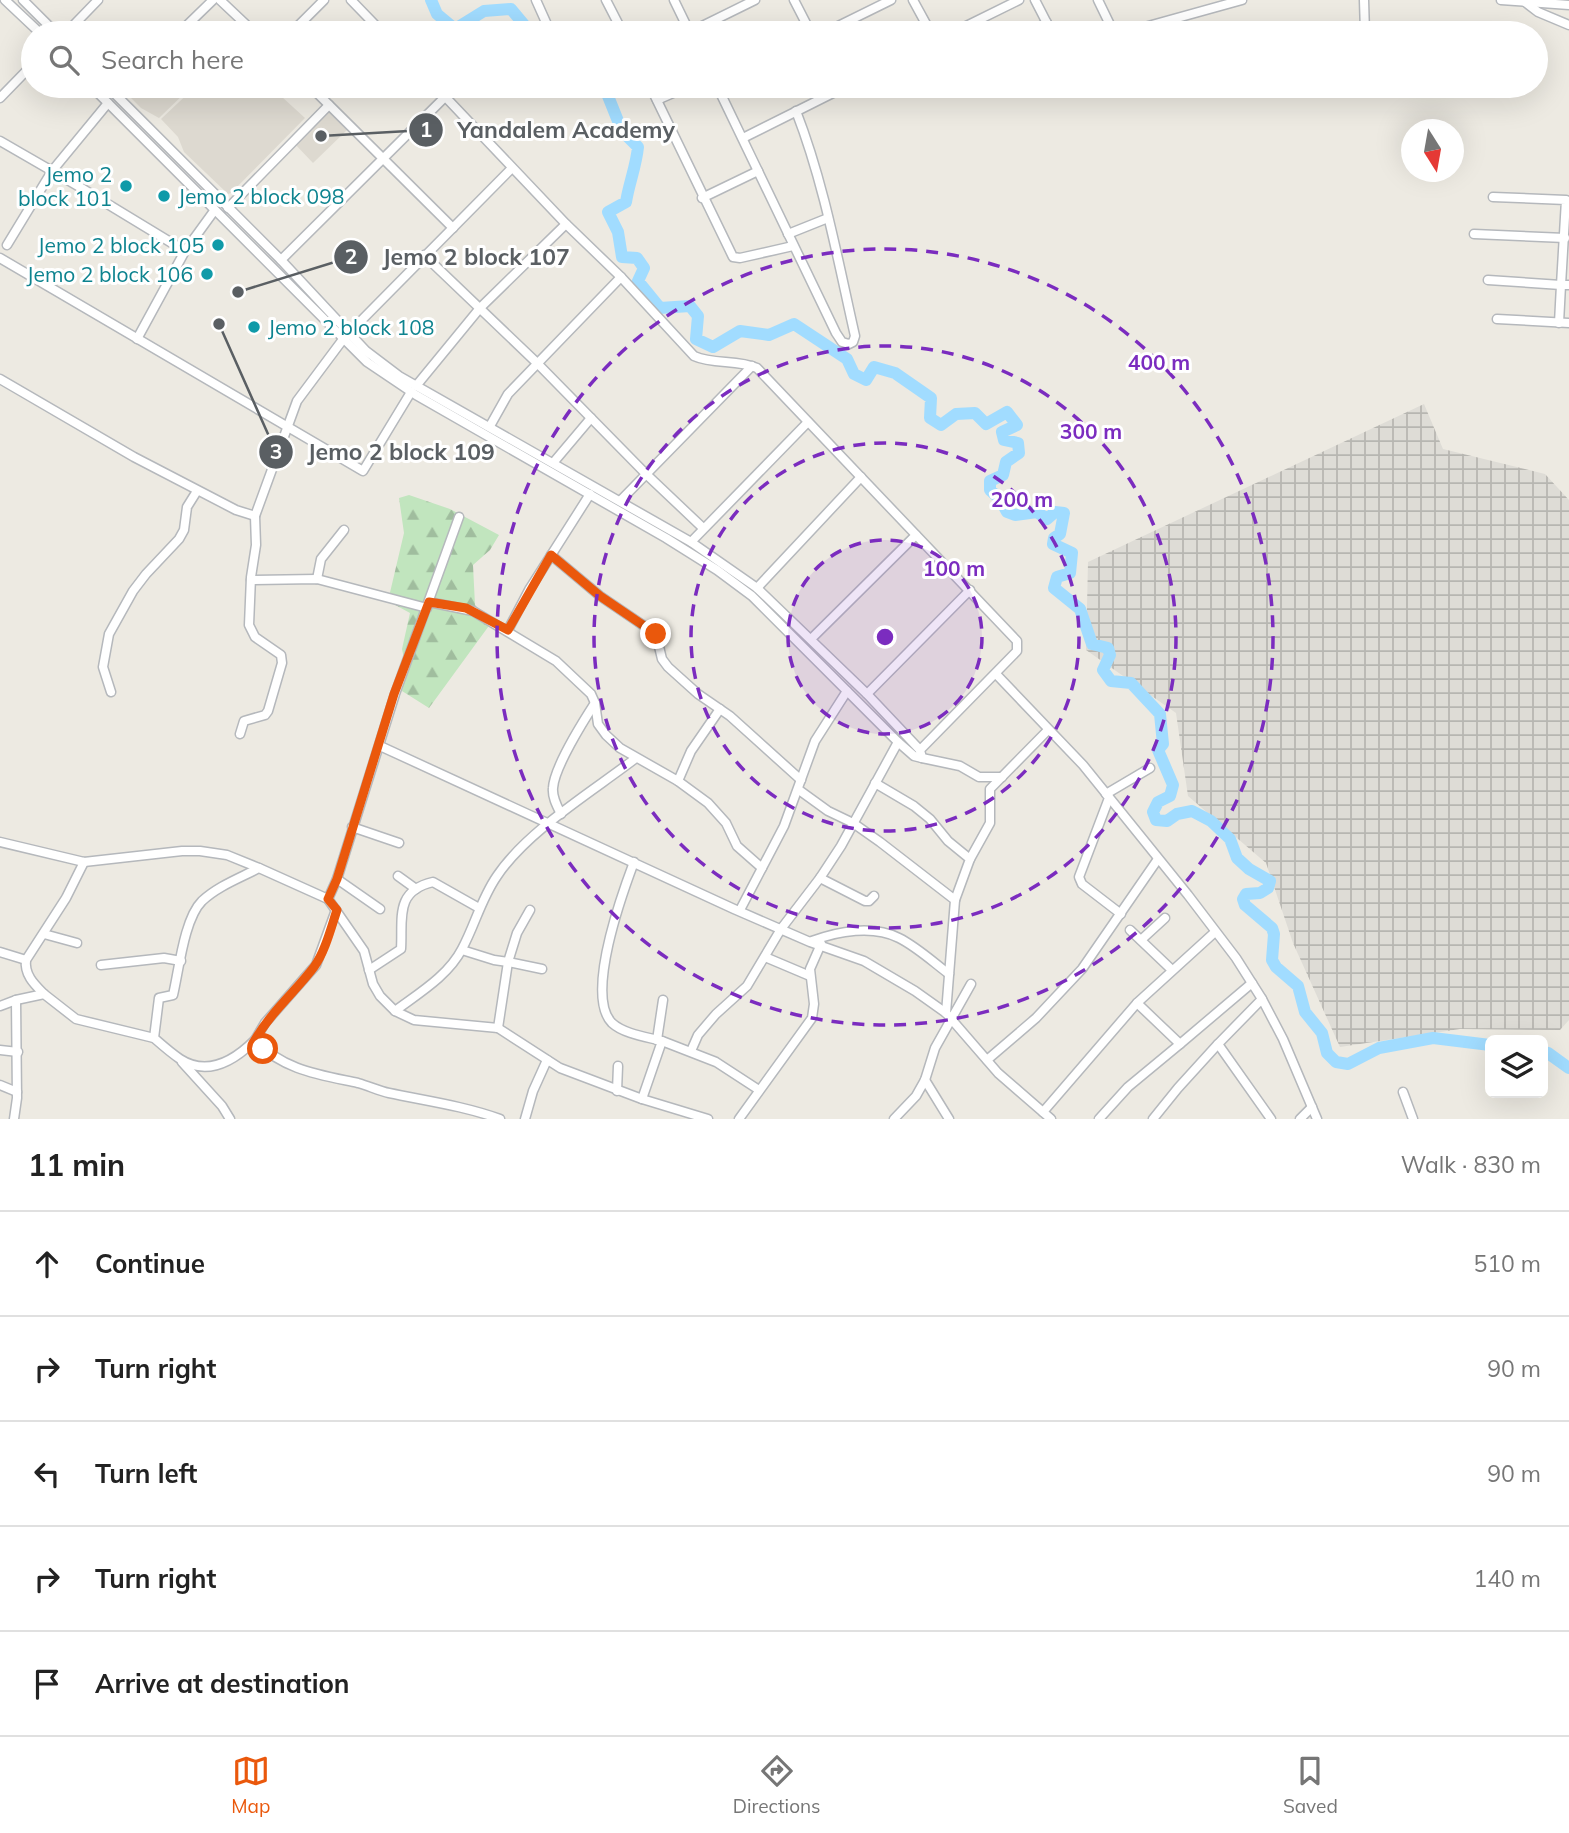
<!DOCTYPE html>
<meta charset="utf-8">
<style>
:root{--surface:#fff;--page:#f6f6f6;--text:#222;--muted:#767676;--line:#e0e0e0;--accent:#ea580c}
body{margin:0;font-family:Mulish,sans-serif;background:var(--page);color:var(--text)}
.controls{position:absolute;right:21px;bottom:21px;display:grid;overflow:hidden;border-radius:10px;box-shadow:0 7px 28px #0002}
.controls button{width:63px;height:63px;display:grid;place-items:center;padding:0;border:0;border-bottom:2px solid var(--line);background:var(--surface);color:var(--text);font:35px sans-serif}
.compass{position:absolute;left:1401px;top:119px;width:63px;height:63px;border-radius:50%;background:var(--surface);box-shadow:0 7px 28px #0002;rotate:169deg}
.stop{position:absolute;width:21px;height:21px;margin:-16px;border:5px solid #ea580c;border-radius:50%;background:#fff}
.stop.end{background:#ea580c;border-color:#fff;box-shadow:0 2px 7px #0008}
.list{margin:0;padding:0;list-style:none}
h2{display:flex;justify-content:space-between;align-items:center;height:91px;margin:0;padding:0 28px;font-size:30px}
h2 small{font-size:23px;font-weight:400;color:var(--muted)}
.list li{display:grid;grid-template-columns:46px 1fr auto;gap:21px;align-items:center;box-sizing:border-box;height:105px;padding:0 28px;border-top:2px solid var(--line)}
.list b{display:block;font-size:26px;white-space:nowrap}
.list em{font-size:23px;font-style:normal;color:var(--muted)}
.icon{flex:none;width:38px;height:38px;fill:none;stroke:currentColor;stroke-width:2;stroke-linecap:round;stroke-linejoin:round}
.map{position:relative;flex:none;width:1569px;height:1119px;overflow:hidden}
.search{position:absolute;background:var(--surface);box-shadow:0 7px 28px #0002;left:21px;right:21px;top:21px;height:77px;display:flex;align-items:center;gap:18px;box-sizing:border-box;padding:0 24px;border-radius:38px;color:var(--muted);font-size:26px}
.sheet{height:616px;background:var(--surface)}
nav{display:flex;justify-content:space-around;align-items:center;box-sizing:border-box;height:98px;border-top:2px solid var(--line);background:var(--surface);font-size:19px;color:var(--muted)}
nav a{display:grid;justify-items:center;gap:4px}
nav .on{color:var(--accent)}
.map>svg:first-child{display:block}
</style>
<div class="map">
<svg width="1569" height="1119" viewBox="0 0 1569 1119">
<defs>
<pattern id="industrial-grid" width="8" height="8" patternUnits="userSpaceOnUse" patternTransform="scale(1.75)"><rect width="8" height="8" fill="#dedcd6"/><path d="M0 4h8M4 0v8" fill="none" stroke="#b7b6b1"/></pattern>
<pattern id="forest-firs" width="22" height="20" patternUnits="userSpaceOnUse" patternTransform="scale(1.75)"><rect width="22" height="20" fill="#c1e5be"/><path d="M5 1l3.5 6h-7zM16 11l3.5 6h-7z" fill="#a0bd9e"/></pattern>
</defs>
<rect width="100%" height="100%" fill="#edeae2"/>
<path fill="url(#industrial-grid)" d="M1424,404L1443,449L1545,474L1569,500V1020L1560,1030L1460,1029L1340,1047L1293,943L1266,863L1188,796L1176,713L1086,650L1088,562Z"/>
<g fill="#ddd9d0">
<path d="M133,86H192L159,118L141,108L131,98L129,89Z"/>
<path d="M196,86H270L305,118L231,193L228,194L184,152L178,137L161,119Z"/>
<path d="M328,110L348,129L313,163L294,143Z"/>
</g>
<path fill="url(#forest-firs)" d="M409,495L450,509L499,535L490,550L473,565L475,605L491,623L429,708L402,691L406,669L402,649L410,613L388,601L404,533L399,498Z"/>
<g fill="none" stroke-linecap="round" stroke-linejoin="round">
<g stroke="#a1dcff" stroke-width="12">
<path d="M431,0L437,14L455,29L484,11L511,9L531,33"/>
<path d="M604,86L622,131L638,147C636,167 629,183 626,202L608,212L618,232L622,257L637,258L644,268L638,281L660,308L690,306L698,316L696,339L713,347L740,331L769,335L794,324L847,359L854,374L866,380L874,367L895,373L931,398L930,418L941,425L956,414L975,413L986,424L1007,412L1017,425L1002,432L1004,440L1018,443L1019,453L1006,462L1003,475L990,481V490L1000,499L1007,512L1015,515L1037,512L1047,519L1055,512L1064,513L1060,534L1054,538L1053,544L1072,553L1070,573L1057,577L1054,588L1080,609L1092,644L1108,648L1110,655L1103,670L1111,681L1131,683L1160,714L1163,744L1158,750L1173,785L1170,796L1158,802L1153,812L1156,820L1167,821L1177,814L1192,811L1211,821L1230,839L1237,858L1249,869L1270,881L1268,888L1260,893L1246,894L1243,899L1245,905L1272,928L1274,934L1272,960L1276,967L1298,986L1305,1012L1322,1033L1327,1053L1336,1062L1348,1064L1379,1048L1433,1038L1490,1045"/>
<path d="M1543,1052L1548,1053L1569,1068"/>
</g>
<defs>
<g id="minor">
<path d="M5,0L40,33"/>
<path d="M23,0L56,33"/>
<path d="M220,0L255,33"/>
<path d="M351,0L383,33"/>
<path d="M536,0L549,29"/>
<path d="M606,0L623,33"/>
<path d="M674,0L690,33"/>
<path d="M794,0L811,33"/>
<path d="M913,0L931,33"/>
<path d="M1035,0L1052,33"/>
<path d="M1098,0L1114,33"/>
<path d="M1364,0L1365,33"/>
<path d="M1501,0L1569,5"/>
<path d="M1525,2L1538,12L1569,25"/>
<path d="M690,32L755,0"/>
<path d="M66,33L98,0"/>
<path d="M179,33L213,0"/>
<path d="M291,33L324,0"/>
<path d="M824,33L891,0"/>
<path d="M952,33L1019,0"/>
<path d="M1027,33L1047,23"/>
<path d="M1123,33L1242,0"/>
<path d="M91,86L367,362L416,395L666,538L717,570L752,596L898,742L914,756L922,758L920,750L1017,651V641L757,368C737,359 714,365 694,356L621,277L566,224L435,86"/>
<path d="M107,86L281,260L366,351L399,376L691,542L757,588L867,694L920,750"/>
<path d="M310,86L453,228"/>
<path d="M650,86L733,257L740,258L793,246"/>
<path d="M717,86L836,333L842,342L849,344L853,342L855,336C838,261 824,183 796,111"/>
<path d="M0,98L33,64"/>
<path d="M657,100L689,86"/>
<path d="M743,138L847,86"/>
<path d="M0,141L78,186L185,251"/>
<path d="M1493,197L1566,200L1561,285H1569"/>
<path d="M702,198L758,171"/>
<path d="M228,208L329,105"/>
<path d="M788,234L828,218"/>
<path d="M1474,234L1565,238"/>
<path d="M7,245L52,171L108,103"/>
<path d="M424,255L537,363L646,474L703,528"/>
<path d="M0,258L363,471L411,392"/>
<path d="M281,260L446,96"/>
<path d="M1488,280L1561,285L1559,323"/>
<path d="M1497,319L1569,323"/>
<path d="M137,339L185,251L214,211"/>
<path d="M0,379L134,457L236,510L255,516"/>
<path d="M416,386L480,308L566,224"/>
<path d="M490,426L508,394L621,277"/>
<path d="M553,463L591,418"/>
<path d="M620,501L752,366"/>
<path d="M459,517L395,694L337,879L328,899L364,951L373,984L380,996L395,1011L414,1020L498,1028L560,1068L642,1099L708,1119"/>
<path d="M691,542L808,422"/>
<path d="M551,555L600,596L656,634L662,659L668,667L698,694L730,716L801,780"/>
<path d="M317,579L321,559L344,530"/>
<path d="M251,580L317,579L427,608"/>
<path d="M757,588L861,477"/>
<path d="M429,602L473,611L556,661L591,694L595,703L598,724L606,735L620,748L678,781L708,803L726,823L737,846L762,868L740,910"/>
<path d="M508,630L529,590L590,494"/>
<path d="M811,639L916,535"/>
<path d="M996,674L1083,765L1188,895L1236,958L1262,999L1283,1039L1317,1119"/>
<path d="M111,692L103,667L109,634L133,591L146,574L179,539L184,530L187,507L197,491"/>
<path d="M867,694L970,590"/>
<path d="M240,734L244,721L265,715L268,711L282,663L281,655L255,637L249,625L251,577L256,545L255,516L297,401L344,338L512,168"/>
<path d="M380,746L734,909L810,942L864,961L915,991L946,1013L998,1073L1051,1119"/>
<path d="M922,758L960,766L979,777H1002"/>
<path d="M678,781L691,751L720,709"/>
<path d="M875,783L914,806L930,819L948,841L970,859L955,900"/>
<path d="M799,790L828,811L853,823L880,842L955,900L946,1013"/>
<path d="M1106,794L1150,768"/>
<path d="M1109,798L1079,877L1082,884L1121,914"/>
<path d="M561,814C557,806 552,797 553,788C554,768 584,720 595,703"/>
<path d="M352,827L399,843"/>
<path d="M0,842L84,862L182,851H200L227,855L259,868"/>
<path d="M970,859L990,823V789L1048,730"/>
<path d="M634,862C622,894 585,996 612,1023C624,1034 647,1037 662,1041"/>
<path d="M762,868L784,826L815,741L847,691"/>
<path d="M398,876L416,889"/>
<path d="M820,878L865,901H869L874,896"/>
<path d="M337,879L380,909"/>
<path d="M336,910L316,965L265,1023L255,1040C282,1070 321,1075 358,1083C369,1086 379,1091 389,1093C427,1101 464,1106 500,1119"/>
<path d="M530,910L517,933L508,962L542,969"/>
<path d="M1130,930L1172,970"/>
<path d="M44,934L77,943"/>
<path d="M1141,940L1165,918"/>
<path d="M812,941C838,931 873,925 899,938C917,947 933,962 949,974"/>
<path d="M462,950L494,960L508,962L498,1028"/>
<path d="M0,952L26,960"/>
<path d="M765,957L810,976"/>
<path d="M101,965L164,958L181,961"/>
<path d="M369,970L401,949C403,919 394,891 433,882L479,908"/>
<path d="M44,994C35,985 24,975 26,960L66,898L84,862"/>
<path d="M1262,999L1218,1044L1271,1119"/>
<path d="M1137,1003L1180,1044L1252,983"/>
<path d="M0,1006L16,1000L44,994L76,1019L154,1038"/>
<path d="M395,1011C419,993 448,976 462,949C475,925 481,899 497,876C527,831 593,791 636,758"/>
<path d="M255,1040C235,1060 208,1077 180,1059C171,1053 162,1045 154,1038L159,998L173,995C179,970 184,919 202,901C218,886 240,878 259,868L328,899"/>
<path d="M657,1040L663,1000"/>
<path d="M0,1050L18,1052"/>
<path d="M691,1051L698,1035L716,1014L747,986L781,929L820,878L841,846L898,742"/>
<path d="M987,1060L1036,1018L1082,969L1158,859"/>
<path d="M182,1062L222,1106L230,1119"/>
<path d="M925,1080L949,1119"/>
<path d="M0,1085L17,1092"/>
<path d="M617,1091L618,1066"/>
<path d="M1403,1092L1413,1119"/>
<path d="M642,1099L662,1041L716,1062L759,1090"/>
<path d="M1043,1112L1137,1003L1215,932"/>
<path d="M14,1119L17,1098L16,1000"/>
<path d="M525,1119L533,1091L547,1060"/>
<path d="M739,1119L812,1018L814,1004L810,969L821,944"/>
<path d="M894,1119L916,1096L925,1080L935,1048L971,984"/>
<path d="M1099,1119L1128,1087L1180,1044"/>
<path d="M1153,1119L1178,1088L1218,1044"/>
<path d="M1300,1119L1312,1107"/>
</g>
</defs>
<use href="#minor" stroke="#b5b8bc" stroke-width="11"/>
<use href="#minor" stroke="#fff" stroke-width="8"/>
</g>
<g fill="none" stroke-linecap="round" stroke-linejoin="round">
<path stroke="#ea580c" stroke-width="9" d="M263,1049L255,1040C271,1012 295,992 314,967C325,952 331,928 337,910L328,899L337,879L394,694L429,602L466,608L508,630L551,555L600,596L656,634"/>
</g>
<circle cx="885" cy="637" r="97" fill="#7b2cbf" fill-opacity=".12"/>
<g fill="none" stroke="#7b2cbf" stroke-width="3.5" stroke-dasharray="12 9">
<circle cx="885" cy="637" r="97"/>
<circle cx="885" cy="637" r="194"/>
<circle cx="885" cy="637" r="291"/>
<circle cx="885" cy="637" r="388"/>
</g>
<g fill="#0f9aa8" stroke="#fff" stroke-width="2.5">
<circle cx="126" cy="186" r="7"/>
<circle cx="164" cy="196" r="7"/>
<circle cx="218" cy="245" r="7"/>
<circle cx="207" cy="274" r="7"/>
<circle cx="254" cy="327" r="7"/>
</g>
<g text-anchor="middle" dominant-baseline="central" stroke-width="6" stroke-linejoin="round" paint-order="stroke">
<g font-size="21" fill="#0d838f" stroke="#fff" text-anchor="end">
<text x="112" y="174">Jemo 2<tspan x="112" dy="24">block 101</tspan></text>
<text x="178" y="196" text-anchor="start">Jemo 2 block 098</text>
<text x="204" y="245">Jemo 2 block 105</text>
<text x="193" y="274">Jemo 2 block 106</text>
<text x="268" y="327" text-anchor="start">Jemo 2 block 108</text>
</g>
</g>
<circle cx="885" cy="637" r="10" fill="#7b2cbf" stroke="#fff" stroke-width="3.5"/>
<g font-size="21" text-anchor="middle" font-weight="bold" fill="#7b2cbf" stroke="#fff" stroke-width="6" stroke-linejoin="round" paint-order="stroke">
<text x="1159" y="370">400 m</text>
<text x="1091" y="439">300 m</text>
<text x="1022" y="507">200 m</text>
<text x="954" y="576">100 m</text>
</g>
<path fill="none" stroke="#5a5f63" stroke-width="2.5" d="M321 136L426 130M238 292L351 257M219 324L276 452"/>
<g fill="#5a5f63" stroke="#fff" stroke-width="2.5">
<circle cx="321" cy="136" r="7"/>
<circle cx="238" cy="292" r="7"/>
<circle cx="219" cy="324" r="7"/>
<circle cx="426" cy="130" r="18"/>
<circle cx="351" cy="257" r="18"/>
<circle cx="276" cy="452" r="18"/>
</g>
<g font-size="21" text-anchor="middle" font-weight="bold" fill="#fff">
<text x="426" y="137">1</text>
<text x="351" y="264">2</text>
<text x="276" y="459">3</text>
</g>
<g font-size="23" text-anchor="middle" font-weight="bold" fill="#5a5f63" stroke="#fff" stroke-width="6" stroke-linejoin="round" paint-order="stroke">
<text x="566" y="138">Yandalem Academy</text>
<text x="476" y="265">Jemo 2 block 107</text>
<text x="401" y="460">Jemo 2 block 109</text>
</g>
</svg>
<div class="controls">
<button><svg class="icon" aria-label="layers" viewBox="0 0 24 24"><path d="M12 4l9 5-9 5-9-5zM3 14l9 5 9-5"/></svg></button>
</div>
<svg class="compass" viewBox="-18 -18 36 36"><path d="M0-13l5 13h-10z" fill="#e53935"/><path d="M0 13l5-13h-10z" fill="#767676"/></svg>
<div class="stop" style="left:263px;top:1049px"></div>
<div class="stop end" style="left:656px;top:634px"></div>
<div class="search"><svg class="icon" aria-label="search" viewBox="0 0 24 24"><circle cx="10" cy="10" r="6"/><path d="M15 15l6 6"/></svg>Search here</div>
</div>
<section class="sheet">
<h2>11 min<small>Walk · 830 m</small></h2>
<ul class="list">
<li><svg class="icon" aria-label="ahead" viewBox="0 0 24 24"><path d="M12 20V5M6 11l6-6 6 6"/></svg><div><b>Continue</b></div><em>510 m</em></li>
<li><svg class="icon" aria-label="right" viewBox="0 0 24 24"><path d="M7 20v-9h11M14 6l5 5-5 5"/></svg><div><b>Turn right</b></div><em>90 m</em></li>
<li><svg class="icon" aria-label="left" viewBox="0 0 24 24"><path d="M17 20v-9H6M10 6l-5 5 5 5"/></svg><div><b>Turn left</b></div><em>90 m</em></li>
<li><svg class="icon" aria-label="right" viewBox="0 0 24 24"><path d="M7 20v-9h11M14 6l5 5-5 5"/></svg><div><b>Turn right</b></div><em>140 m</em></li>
<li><svg class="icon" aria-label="arrive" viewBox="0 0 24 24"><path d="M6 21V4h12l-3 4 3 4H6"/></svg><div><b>Arrive at destination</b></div></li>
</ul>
</section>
<nav>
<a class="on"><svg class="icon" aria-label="map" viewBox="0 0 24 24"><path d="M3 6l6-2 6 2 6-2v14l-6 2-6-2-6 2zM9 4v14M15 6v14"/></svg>Map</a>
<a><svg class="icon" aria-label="directions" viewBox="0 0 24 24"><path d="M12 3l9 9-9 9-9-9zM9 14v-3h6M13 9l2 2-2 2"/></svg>Directions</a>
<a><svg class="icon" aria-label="saved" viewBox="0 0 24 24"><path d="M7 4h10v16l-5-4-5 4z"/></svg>Saved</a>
</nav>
